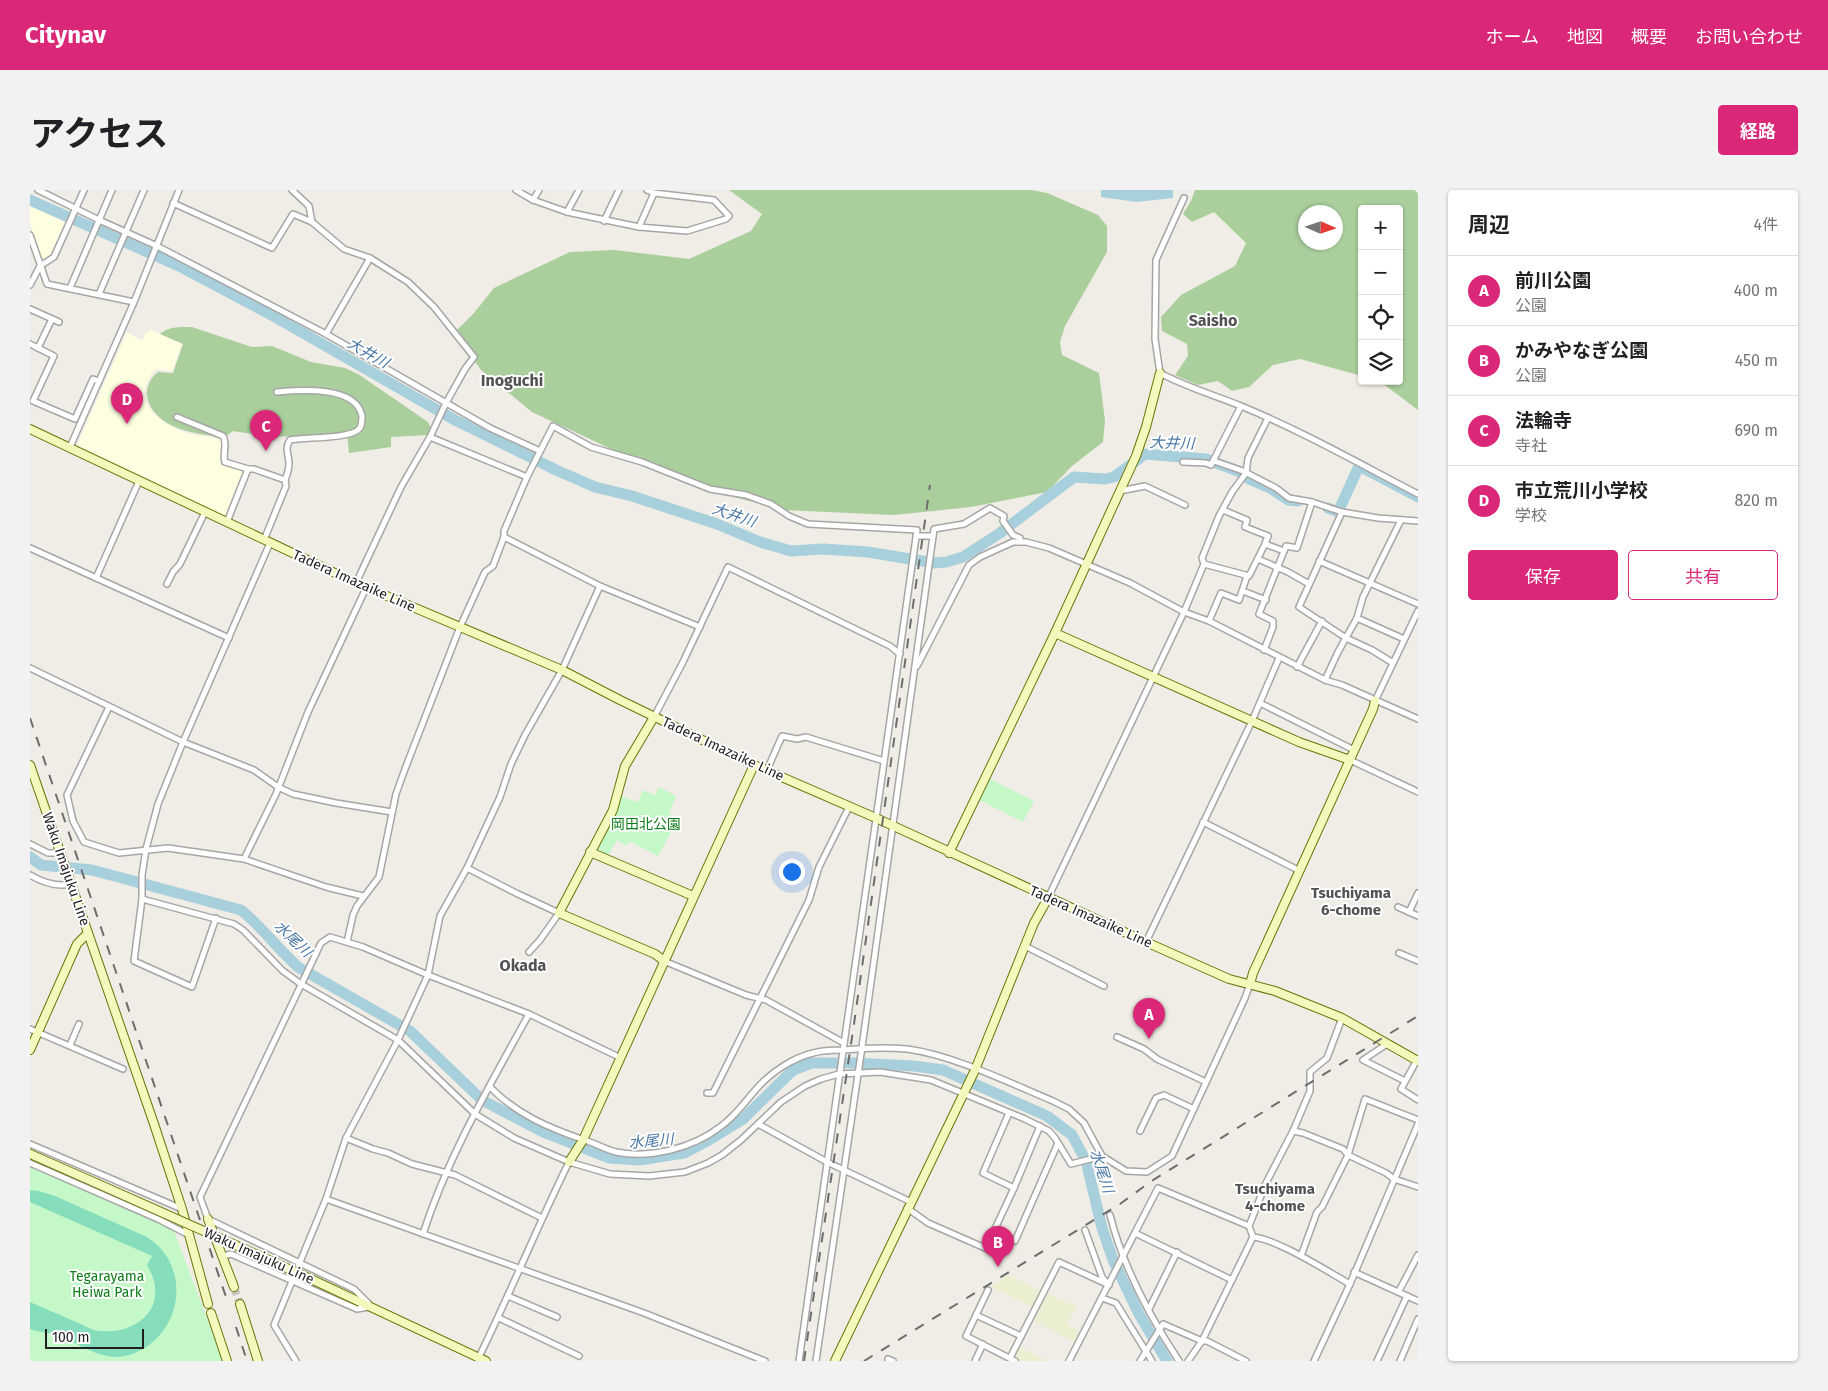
<!DOCTYPE html>
<html lang="ja">
<meta charset="utf-8">
<style>
:root{--surface:#fff;--page:#f2f2f2;--text:#202124;--muted:#757577;--line:#e0e0e0;--accent:#db2777}
body{margin:0;font-family:"Fira Sans","Noto Sans JP",sans-serif;background:var(--page);color:var(--text)}
.controls{position:absolute;right:15px;top:15px;display:grid;overflow:hidden;border-radius:5px;box-shadow:0 1px 4px #0004}
.controls button{width:45px;height:45px;display:grid;place-items:center;padding:0;border:0;border-bottom:1px solid var(--line);background:var(--surface);color:var(--text);font:25px sans-serif}
.compass{position:absolute;left:1268px;top:15px;width:45px;height:45px;border-radius:50%;background:var(--surface);box-shadow:0 1px 4px #0004;rotate:93deg}
.scale{position:absolute;left:15px;bottom:12px;width:99px;box-sizing:border-box;padding-left:5px;border:2px solid #1f1f1f;border-top:0;font-size:14px;line-height:18px;white-space:nowrap;color:#1f1f1f;-webkit-text-stroke:4px #fff;paint-order:stroke}
.you{position:absolute;left:761px;top:681px;width:18px;height:18px;margin:-12px;border:4px solid #fff;border-radius:50%;background:#1a73e8;box-shadow:0 0 0 8px #1a73e833}
.badge{display:grid;place-items:center;width:32px;height:32px;border-radius:50%;background:var(--accent);color:#fff;font-size:16px;font-weight:700}
.pin{position:absolute;translate:-50% -41px;filter:drop-shadow(0 1px 2px #0008)}
.pin::after{content:'';position:absolute;top:26px;width:18px;height:15px;background:inherit;clip-path:polygon(0 0,100% 0,50% 100%)}
.list{margin:0;padding:0;list-style:none}
h2{display:flex;justify-content:space-between;align-items:center;height:65px;margin:0;padding:0 20px;font-size:21px}
h2 small{font-size:16px;font-weight:400;color:var(--muted)}
.list li{display:grid;grid-template-columns:32px 1fr auto;gap:15px;align-items:center;box-sizing:border-box;height:70px;padding:0 20px;border-top:1px solid var(--line)}
.list b{display:block;font-size:19px;white-space:nowrap}
.list p{margin:0;font-size:16px;white-space:nowrap;color:var(--muted)}
.list em{font-size:16px;font-style:normal;color:var(--muted)}
.actions{display:flex;gap:10px;padding:15px 20px}
.actions a{flex:1;padding:11px 0;border:1px solid var(--accent);border-radius:5px;text-align:center;font-size:18px;color:var(--accent)}
.actions .main{background:var(--accent);color:#fff}
.icon{flex:none;width:28px;height:28px;fill:none;stroke:currentColor;stroke-width:2;stroke-linecap:round;stroke-linejoin:round}
.map{position:relative;flex:none;width:1388px;height:1171px;overflow:hidden;border-radius:5px}
header{display:flex;align-items:center;gap:30px;box-sizing:border-box;height:70px;padding:0 25px;background:var(--accent);color:#fff}
header strong{font-size:24px}
nav{display:flex;gap:28px;margin-inline-start:auto;font-size:18px}
.intro{display:flex;align-items:center;justify-content:space-between;box-sizing:border-box;height:120px;padding:0 30px}
h1{margin:0;font-size:35px}
.button{padding:12px 22px;border-radius:5px;background:var(--accent);color:#fff;font-size:18px;font-weight:700}
main{display:flex;gap:30px;padding:0 30px}
aside{flex:1;background:var(--surface);border-radius:5px;box-shadow:0 1px 4px #0004}
.map>svg:first-child{display:block}
</style>
<header>
<strong>Citynav</strong>
<nav><a>ホーム</a><a>地図</a><a>概要</a><a>お問い合わせ</a></nav>
</header>
<div class="intro"><h1>アクセス</h1><a class="button">経路</a></div>
<main>
<div class="map">
<svg width="1388" height="1171" viewBox="0 0 1388 1171">
<rect width="100%" height="100%" fill="#f0ede6"/>
<g fill="#fefee1">
<path d="M0,16L37,33L24,64L12,71L0,33Z"/>
<path d="M121,140L152,154L142,181L126,179L120,186L114,201L116,212L121,221L135,233L151,241L164,245L193,249L190,275L211,279L213,284L196,328L50,258L47,255L97,142L112,151L116,143Z"/>
</g>
<g fill="#eceed2">
<path d="M978,1085L1012,1101L1003,1118L961,1097Z"/>
<path d="M1017,1103L1047,1116L1037,1134L1050,1141L1045,1152L1004,1131Z"/>
<path d="M989,1157L1018,1171H991L986,1169L985,1165Z"/>
</g>
<g fill="#aace9c" fill-rule="evenodd">
<path d="M699,0H1001L1017,3L1068,25L1077,36V62L1035,136L1030,152L1032,165L1069,183L1075,231L1073,252L1042,276L1017,302L941,317L864,325L753,320L656,294L502,222L451,180L424,143L444,123L464,98L540,62L585,60L659,69L721,41L732,24Z"/>
<path d="M1165,0H1388V220L1352,193L1347,191H1369V19H1332V186L1270,169L1243,175L1219,197L1202,201L1188,191L1168,195L1145,185L1158,166L1157,154L1132,141L1131,127L1151,105L1205,76L1216,53L1184,22L1162,32L1153,24L1161,11ZM1276,22H1306V52H1276Z"/>
<path d="M162,137L222,157L242,156L281,172L315,178L328,184L398,232L400,236L399,245L361,247V257L319,263L317,242L271,247L236,246L203,241L195,247C168,245 123,239 117,206C116,197 121,187 128,182L143,183L153,154L130,144C138,136 152,137 162,137Z"/>
</g>
<g fill="#c5f8c9">
<path d="M960,589L1004,611L993,632L949,610Z"/>
<path d="M629,597L646,606L639,624L648,629L628,666L599,651L597,656L587,650L578,666L570,662L567,655L590,606L608,612L613,600L625,605Z"/>
<path d="M0,977L139,1038L144,1041L193,1171H0Z"/>
</g>
<path fill="#86ddbc" d="M0,1000L9,1001L25,1006L117,1047C160,1074 154,1137 111,1160C104,1164 95,1167 86,1167C64,1167 43,1149 22,1144C14,1142 8,1142 0,1139V1112C15,1119 31,1125 46,1132C54,1135 62,1141 71,1141C90,1143 111,1136 121,1119C129,1105 125,1088 117,1075L122,1066L0,1012Z"/>
<path fill="#a8d0dc" d="M1071,0H1143V8L1106,12L1071,7Z"/>
<g fill="none" stroke-linecap="round" stroke-linejoin="round">
<g stroke="#a8d0dc" stroke-width="11">
<path d="M0,10L149,76L247,128L423,229L526,280L565,297L602,306L687,334L730,352L761,361L793,359L838,362L904,373L916,372L933,367L970,343L1044,287L1075,289L1084,287L1115,264L1176,269L1213,283L1219,289L1240,298L1258,310L1268,311"/>
<path d="M1298,318L1308,322L1329,276L1388,307"/>
<path d="M0,667L11,675L62,680L211,720C232,737 248,759 268,777L380,841L452,910L513,942L579,968L609,970L654,963L679,950L713,929L763,880L782,873H823L884,876L913,880L1017,926L1042,945L1056,971L1072,1038L1083,1070L1109,1124L1137,1171"/>
</g>
<path stroke="#c6c4be" stroke-width="8" stroke-dasharray="8 4" stroke-linecap="butt" d="M204,1097L210,1114"/>
<defs>
<g id="street">
<path d="M8,0L69,30L127,56L296,144L460,238L510,261"/>
<path d="M262,0L279,16L282,32L314,59L340,68L378,92L404,117L444,167L435,179L416,213L400,247L371,297L326,393"/>
<path d="M486,0L503,10L537,22L609,37L657,41L696,29L699,26L684,10L624,3L617,0"/>
<path d="M1154,8L1126,70L1125,149L1130,183C1156,197 1184,205 1211,216C1272,241 1330,274 1388,304"/>
<path d="M503,10L509,0"/>
<path d="M143,13L242,58L263,24L282,32"/>
<path d="M537,22L549,0"/>
<path d="M574,31L589,0"/>
<path d="M609,37L624,3"/>
<path d="M0,45L17,94L104,112"/>
<path d="M0,95L10,76L24,67L54,0"/>
<path d="M40,98L82,0"/>
<path d="M69,104L114,0"/>
<path d="M0,119L29,132"/>
<path d="M296,144L340,68"/>
<path d="M0,154L24,166L3,211L45,229L63,189L69,191"/>
<path d="M8,158L22,129"/>
<path d="M247,202C270,200 326,195 332,226C332,231 332,237 328,240C317,249 275,247 260,250C254,259 259,264 259,274C259,279 257,285 255,290"/>
<path d="M147,227L193,246C198,254 192,264 195,272L218,279"/>
<path d="M400,247L497,287"/>
<path d="M40,257L104,112L149,0"/>
<path d="M1184,271L1213,281L1246,298L1259,308L1282,312L1312,322L1348,328L1388,331"/>
<path d="M1153,272L1176,273L1181,275L1211,216"/>
<path d="M1090,301L1115,296L1155,315"/>
<path d="M1312,322L1269,417L1316,448L1342,460L1363,473"/>
<path d="M197,332L218,279H224L255,290L256,296L234,350"/>
<path d="M886,346H903"/>
<path d="M474,347L570,396L670,437"/>
<path d="M1235,354L1254,361"/>
<path d="M0,358L199,448"/>
<path d="M1228,369L1258,382L1279,394"/>
<path d="M1289,371L1388,414"/>
<path d="M1174,374L1219,386L1235,354L1238,346L1215,337L1217,330L1193,320"/>
<path d="M66,388L109,291"/>
<path d="M137,394L143,382L150,374L175,322"/>
<path d="M1213,401L1236,410"/>
<path d="M1327,428L1374,449"/>
<path d="M1179,431L1191,403L1209,410L1217,386"/>
<path d="M1234,460L1243,437V431L1229,424L1256,356L1267,358L1282,312"/>
<path d="M887,476L939,375L950,367L983,352H996L1019,358L1100,393L1154,422L1179,431L1295,490L1312,495L1388,529"/>
<path d="M1267,477L1292,431"/>
<path d="M0,478L153,552L224,580L248,597L263,604L306,613L362,622"/>
<path d="M1295,490L1308,462L1327,428L1333,407L1371,330"/>
<path d="M1345,511L1388,421"/>
<path d="M1230,513L1324,560"/>
<path d="M79,517L37,605L43,631L54,652L89,663L138,658L214,669L296,697L333,706"/>
<path d="M624,527L652,474L698,377L860,456L870,464"/>
<path d="M1320,570L1388,602"/>
<path d="M737,580L752,546L767,549L776,547L854,571"/>
<path d="M1173,632L1270,681"/>
<path d="M0,654L18,663H30"/>
<path d="M214,669L246,604L278,522L336,398"/>
<path d="M437,678L488,704L529,723L510,750L499,762"/>
<path d="M0,685C12,692 26,697 40,694"/>
<path d="M1018,708L1154,422L1174,374L1172,368L1189,326L1202,302L1216,283L1218,268L1238,228"/>
<path d="M112,709L204,734L213,740L253,781L271,794L368,850L445,924L484,948L539,972L580,984L619,986L655,982L678,973L692,965L711,950L751,912L775,896L791,889L809,884L850,882L901,890L995,929L1019,941L1025,948L1041,974L1072,966"/>
<path d="M1368,717L1388,726"/>
<path d="M1379,722L1388,703"/>
<path d="M186,728L162,797L104,771L112,709V685L116,659L128,614L153,552L240,353"/>
<path d="M317,752L323,725L327,716L349,687L366,604L375,579L430,437L455,382L463,376L474,347V341L497,287L523,236L561,257L612,272L680,299L716,305L741,314L759,326L778,334L887,340L769,1171"/>
<path d="M1116,752L1222,531L1249,468"/>
<path d="M995,756L1074,796"/>
<path d="M1369,763L1388,771"/>
<path d="M634,771L716,805L736,810L814,853"/>
<path d="M0,839L93,879"/>
<path d="M1087,847L1114,859L1127,869L1176,892"/>
<path d="M1357,854L1333,870L1375,891"/>
<path d="M40,855L49,834"/>
<path d="M1387,870L1371,899L1388,910"/>
<path d="M460,897C486,924 519,938 554,950C565,953 574,959 586,962C620,969 663,958 690,937C706,926 716,910 729,896C743,881 763,868 783,863C793,860 803,860 813,860C834,858 856,857 877,859C923,865 980,893 1023,911L1039,919L1054,933L1072,966L1096,981L1117,982L1142,966L1215,808L1220,794"/>
<path d="M677,903H683L779,710L789,677L819,617"/>
<path d="M979,923L953,983L984,998"/>
<path d="M728,934L797,972L881,1012"/>
<path d="M1110,941L1126,908L1134,905L1164,919"/>
<path d="M1263,941L1273,943L1313,959L1318,965L1356,983L1364,989L1388,997"/>
<path d="M316,948L343,959L358,963L382,974L425,985L512,1028"/>
<path d="M0,954L152,1019"/>
<path d="M0,973L128,1029L159,1045"/>
<path d="M296,1009L614,1123L735,1171"/>
<path d="M877,1018L898,1033L971,1065"/>
<path d="M1080,1025C1093,1077 1120,1127 1149,1171"/>
<path d="M1055,1040L1072,1087L1077,1093"/>
<path d="M1105,1043L1202,1090"/>
<path d="M393,1044C418,966 460,895 499,824"/>
<path d="M1223,1047L1219,1036L1236,993L1263,941L1280,901V882L1297,868L1312,828"/>
<path d="M1223,1047C1247,1049 1297,1081 1320,1094"/>
<path d="M985,1051L1028,953"/>
<path d="M956,1058L984,998L1010,936"/>
<path d="M193,1066L201,1064L327,1119L339,1117"/>
<path d="M1271,1066L1287,1022L1292,1017L1318,965L1335,909L1388,930"/>
<path d="M1324,1082L1388,1111"/>
<path d="M958,1100L936,1146L985,1171"/>
<path d="M1369,1101L1388,1065"/>
<path d="M478,1106L527,1127"/>
<path d="M1072,1108L1086,1113L1122,1171"/>
<path d="M339,1114L324,1099L178,1029L170,1007L291,753L300,747L333,757L398,785L499,824L591,868"/>
<path d="M1119,1119L1147,1062"/>
<path d="M946,1125L991,1146"/>
<path d="M469,1128L549,1166"/>
<path d="M980,1168L1029,1072L1079,1095"/>
<path d="M448,1169C480,1104 507,1037 539,972"/>
<path d="M858,1169L863,1171"/>
<path d="M266,1171L244,1135L296,1009L316,948L368,850L398,785L410,726L437,678L470,607L481,574L495,545L532,480L570,396"/>
<path d="M786,1171L832,857L904,339L934,334L960,318L974,326L973,331L983,345L990,348L991,352"/>
<path d="M945,1171L953,1154"/>
<path d="M1039,1171L1128,998L1219,1036"/>
<path d="M1110,1171L1133,1134L1172,1151H1177L1216,1171"/>
<path d="M1158,1171L1172,1151L1223,1047"/>
<path d="M1284,1171L1320,1094L1388,934"/>
<path d="M1347,1171L1377,1106"/>
<path d="M1370,1171L1388,1129"/>
</g>
<g id="secondary">
<path d="M0,239L326,393L532,480L590,510L724,575L846,628L1116,752L1199,789L1245,801L1312,828L1388,871"/>
<path d="M1025,443L1269,552L1320,570"/>
<path d="M624,527L595,576L583,620L529,723L625,764L634,771"/>
<path d="M0,575L124,934L152,1019L178,1114"/>
<path d="M560,662L663,706"/>
<path d="M919,663L1025,443L1106,266L1116,237L1130,183"/>
<path d="M1220,794L1223,783L1343,519L1345,511"/>
<path d="M0,860L47,754L58,743"/>
<path d="M0,964L66,993"/>
<path d="M539,972L553,950L724,575"/>
<path d="M178,1029L204,1097"/>
<path d="M268,1083L456,1171"/>
<path d="M210,1114L228,1171"/>
<path d="M181,1123L197,1171"/>
<path d="M805,1171L945,880L1004,733L1018,708"/>
</g>
</defs>
<use href="#street" stroke="#a6a6a6" stroke-width="8"/>
<use href="#secondary" stroke="#697507" stroke-width="10"/>
<use href="#street" stroke="#fff" stroke-width="5"/>
<use href="#secondary" stroke="#f5f8bc" stroke-width="8"/>
<g stroke="#6d6d6d" stroke-width="2" stroke-dasharray="10 10" stroke-linecap="butt">
<path d="M0,528L196,1107"/>
<path d="M206,1137L217,1171"/>
<path d="M774,1171L824,834L900,295"/>
<path d="M834,1171L1090,1014L1120,992L1388,826"/>
</g>
<defs>
<path id="secondary-bridge" d="M66,993L268,1083"/>
</defs>
<use href="#secondary-bridge" stroke="#697507" stroke-width="10" stroke-linecap="butt"/>
<use href="#secondary-bridge" stroke="#f5f8bc" stroke-width="8"/>
</g>
<g text-anchor="middle" dominant-baseline="central" stroke-width="4" stroke-linejoin="round" paint-order="stroke">
<g font-size="14" fill="#1f1f1f" stroke="#fff">
<text transform="translate(324 391) rotate(24)">Tadera Imazaike Line</text>
<text transform="translate(693 559) rotate(25)">Tadera Imazaike Line</text>
<text transform="translate(36 679) rotate(71)">Waku Imajuku Line</text>
<text transform="translate(1061 727) rotate(24)">Tadera Imazaike Line</text>
<text transform="translate(229 1066) rotate(24)">Waku Imajuku Line</text>
</g>
<g font-size="14" fill="#0e7d18" stroke="#fff">
<text x="616" y="634">岡田北公園</text>
<text x="77" y="1086">Tegarayama<tspan x="77" dy="16">Heiwa Park</tspan></text>
</g>
<g font-size="15" font-style="italic" fill="#4a78a6" stroke="#fff">
<text transform="translate(338 163) rotate(30)">大井川</text>
<text transform="translate(1142 253) rotate(2)">大井川</text>
<text transform="translate(704 325) rotate(19)">大井川</text>
<text transform="translate(263 749) rotate(43)">水尾川</text>
<text transform="translate(621 951) rotate(-5)">水尾川</text>
<text transform="translate(1072 981) rotate(72)">水尾川</text>
</g>
<g font-size="15" font-weight="bold" fill="#525252" stroke="#fff">
<text x="1321" y="703">Tsuchiyama<tspan x="1321" dy="17">6-chome</tspan></text>
<text x="1245" y="999">Tsuchiyama<tspan x="1245" dy="17">4-chome</tspan></text>
</g>
<g font-size="16" font-weight="bold" fill="#525252" stroke="#fff">
<text x="1183" y="130">Saisho</text>
<text x="482" y="190">Inoguchi</text>
<text x="493" y="775">Okada</text>
</g>
</g>
</svg>
<div class="controls">
<button>+</button>
<button>−</button>
<button><svg class="icon" aria-label="locate" viewBox="0 0 24 24"><circle cx="12" cy="12" r="6"/><path d="M12 2v4M12 18v4M2 12h4M18 12h4"/></svg></button>
<button><svg class="icon" aria-label="layers" viewBox="0 0 24 24"><path d="M12 4l9 5-9 5-9-5zM3 14l9 5 9-5"/></svg></button>
</div>
<svg class="compass" viewBox="-18 -18 36 36"><path d="M0-13l5 13h-10z" fill="#e53935"/><path d="M0 13l5-13h-10z" fill="#757577"/></svg>
<div class="scale">100 m</div>
<div class="you"></div>
<div class="pin badge" style="left:1119px;top:849px">A</div>
<div class="pin badge" style="left:968px;top:1077px">B</div>
<div class="pin badge" style="left:236px;top:261px">C</div>
<div class="pin badge" style="left:97px;top:234px">D</div>
</div>
<aside>
<h2>周辺<small>4件</small></h2>
<ul class="list">
<li><span class="badge">A</span><div><b>前川公園</b><p>公園</p></div><em>400 m</em></li>
<li><span class="badge">B</span><div><b>かみやなぎ公園</b><p>公園</p></div><em>450 m</em></li>
<li><span class="badge">C</span><div><b>法輪寺</b><p>寺社</p></div><em>690 m</em></li>
<li><span class="badge">D</span><div><b>市立荒川小学校</b><p>学校</p></div><em>820 m</em></li>
</ul>
<div class="actions"><a class="main">保存</a><a>共有</a></div>
</aside>
</main>
